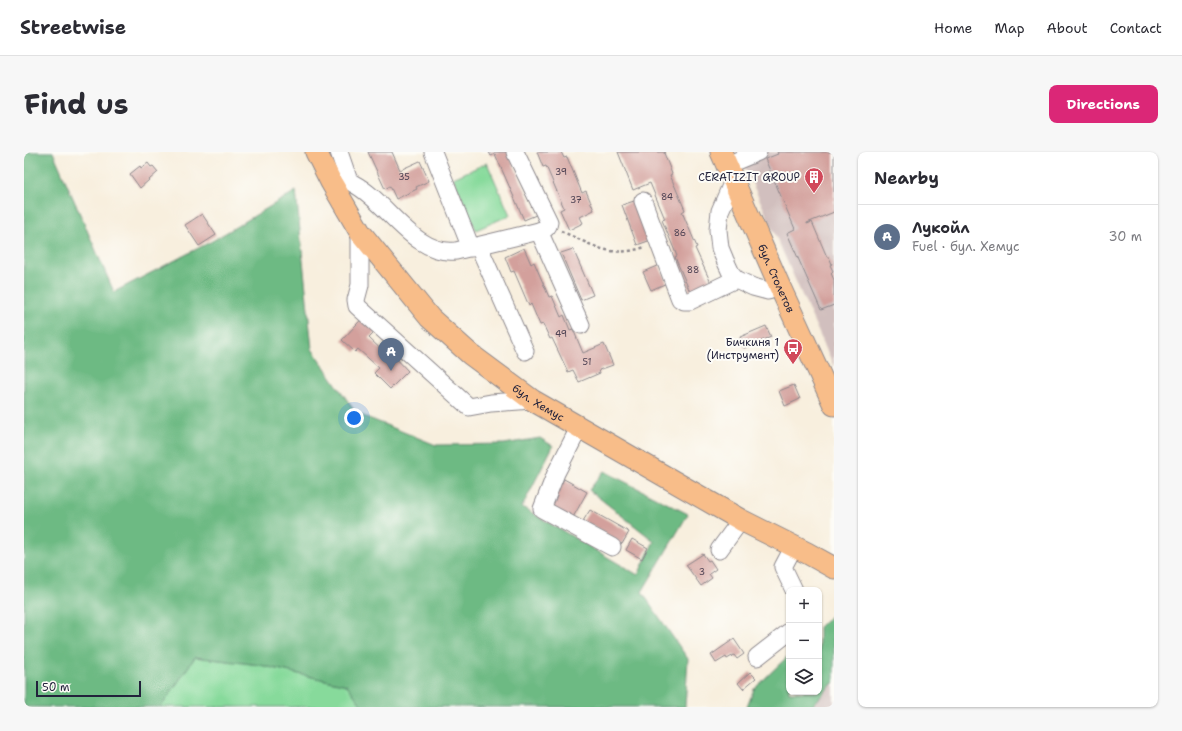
<!DOCTYPE html>
<meta charset="utf-8">
<style>
:root{--surface:#fff;--page:#f7f7f7;--text:#2b2b33;--muted:#7c7c81;--line:#e1e1e2;--accent:#db2777}
body{margin:0;font-family:"Shantell Sans",sans-serif;background:var(--page);color:var(--text)}
.controls{position:absolute;right:12px;bottom:12px;display:grid;overflow:hidden;border-radius:8px;box-shadow:0 1px 3px #0004}
.controls button{width:36px;height:36px;display:grid;place-items:center;padding:0;border:0;border-bottom:1px solid var(--line);background:var(--surface);color:var(--text);font:20px sans-serif}
.scale{position:absolute;left:12px;bottom:10px;width:105px;box-sizing:border-box;padding-left:4px;border:2px solid #22223b;border-top:0;font-size:11px;line-height:14px;white-space:nowrap;color:#22223b;-webkit-text-stroke:3px #fdfcf7;paint-order:stroke}
.you{position:absolute;left:330px;top:266px;width:14px;height:14px;margin:-10px;border:3px solid #fff;border-radius:50%;background:#1a73e8;box-shadow:0 0 0 6px #1a73e833}
.badge{display:grid;place-items:center;width:26px;height:26px;border-radius:50%;background:var(--accent);color:#fff;font-size:13px;font-weight:700}
.pin{position:absolute;translate:-50% -33px;filter:drop-shadow(0 1px 2px #0008)}
.pin::after{content:'';position:absolute;top:21px;width:14px;height:12px;background:inherit;clip-path:polygon(0 0,100% 0,50% 100%)}
.list{margin:0;padding:0;list-style:none}
h2{display:flex;justify-content:space-between;align-items:center;height:52px;margin:0;padding:0 16px;font-size:17px}
h2 small{font-size:13px;font-weight:400;color:var(--muted)}
.list li{display:grid;grid-template-columns:26px 1fr auto;gap:12px;align-items:center;box-sizing:border-box;height:64px;padding:0 16px;border-top:1px solid var(--line)}
.list b{display:block;font-size:15px;white-space:nowrap}
.list p{margin:0;font-size:13px;white-space:nowrap;color:var(--muted)}
.list em{font-size:13px;font-style:normal;color:var(--muted)}
.icon{flex:none;width:22px;height:22px;fill:none;stroke:currentColor;stroke-width:2;stroke-linecap:round;stroke-linejoin:round}
.map{position:relative;flex:none;width:810px;height:555px;overflow:hidden;border-radius:8px}
header{display:flex;align-items:center;gap:24px;box-sizing:border-box;height:56px;padding:0 20px;background:var(--surface);border-bottom:1px solid var(--line)}
header strong{font-size:19px}
nav{display:flex;gap:22px;margin-inline-start:auto;font-size:14px}
.intro{display:flex;align-items:center;justify-content:space-between;box-sizing:border-box;height:96px;padding:0 24px}
h1{margin:0;font-size:28px}
.button{padding:10px 18px;border-radius:8px;background:var(--accent);color:#fff;font-size:14px;font-weight:700}
main{display:flex;gap:24px;padding:0 24px}
aside{flex:1;background:var(--surface);border-radius:8px;box-shadow:0 1px 3px #0004}
.map>svg:first-child{display:block}
</style>
<header>
<strong>Streetwise</strong>
<nav><a>Home</a><a>Map</a><a>About</a><a>Contact</a></nav>
</header>
<div class="intro"><h1>Find us</h1><a class="button">Directions</a></div>
<main>
<div class="map">
<svg width="810" height="555" viewBox="0 0 810 555">
<rect width="100%" height="100%" fill="#fdfcf7"/>
<filter id="ink" filterUnits="userSpaceOnUse"><feTurbulence type="fractalNoise" baseFrequency=".025" numOctaves="2"/><feDisplacementMap in="SourceGraphic" scale="8" xChannelSelector="R" yChannelSelector="G"/><feConvolveMatrix kernelMatrix="1 2 1 2 8 2 1 2 1" color-interpolation-filters="sRGB"/></filter>
<filter id="wash" filterUnits="userSpaceOnUse"><feTurbulence type="fractalNoise" baseFrequency=".012" numOctaves="4" result="noise"/><feDisplacementMap in="SourceGraphic" scale="16" xChannelSelector="R" yChannelSelector="G"/><feGaussianBlur stdDeviation="0.9" result="paint"/><feColorMatrix in="noise" values="0 0 0 0 0 0 0 0 0 0 0 0 0 0 0 0 0 1.4 0 .05"/><feComposite in="paint" operator="in"/></filter>
<g filter="url(#wash)">
<rect width="100%" height="100%" fill="#f8efde"/>
<g fill="#d1bfbe">
<path d="M714,0H810V215L738,53Z"/>
<path d="M810,530V555H787Z"/>
</g>
<g fill="#87da9b" stroke="#547e6b">
<path d="M463,11L486,63L452,78L429,26Z"/>
<path d="M171,505L236,513L323,533L339,555H137Z"/>
</g>
<g fill="#6dba83" stroke="#486e5f">
<path d="M0,0H29L90,140L188,89L272,39L288,197L332,261L412,293L480,292L516,286L529,294L498,355L614,423L630,389L565,338L580,319L664,362L618,440L664,507L661,555H339L323,533L236,513L171,505L137,555H0Z"/>
<path d="M810,461V530L787,555H723L730,537L765,503V540H795V475Z"/>
</g>
<g id="blocks">
<g fill="#d3a09c">
<path d="M344,0H368L376,18L396,9L405,29L392,35L393,37L372,47L366,34L361,37Z"/>
<path d="M465,0H484L512,63L500,68L471,2L467,4Z"/>
<path d="M513,0H537L540,6L543,5L558,41L562,39L570,58L556,65L559,71L545,78L536,58L540,56L522,14L519,15Z"/>
<path d="M594,0H642L640,1L648,22L646,23L661,58L658,60L673,95L671,96L687,131L666,140L651,105L653,104L638,68L641,67L626,31L609,38Z"/>
<path d="M753,0H810V60L783,71V72L788,70L803,105H805L808,112L806,113L809,119L807,121L810,128V153L797,158L763,81L771,77L741,7L754,2Z"/>
<path d="M124,11L127,15L129,14L134,20L116,36L106,22L116,14L117,16Z"/>
<path d="M613,48L627,88L613,93L598,53Z"/>
<path d="M178,62L192,83L175,94L161,73Z"/>
<path d="M500,96L507,112L510,110L525,145L528,144L537,165L540,163L546,178L549,177L559,201L580,192L589,213L575,218L576,221L555,230L549,218L544,220L528,186L526,187L519,172L516,173L507,152L505,154L490,119L487,120L481,105Z"/>
<path d="M549,97L569,143L557,148L537,101Z"/>
<path d="M635,113L643,131L627,138L619,120Z"/>
<path d="M346,158L360,171L345,186L365,205L369,203L384,219L366,237L350,221L355,216L334,197L331,200L318,188Z"/>
<path d="M742,174L747,185L720,196L716,185Z"/>
<path d="M770,233L776,247L761,254L755,239Z"/>
<path d="M540,327L563,340L547,369L524,356Z"/>
<path d="M566,358L605,380L598,392L559,369Z"/>
<path d="M608,387L624,396L618,407L602,398Z"/>
<path d="M679,402L684,409L686,408L692,417L685,422L688,426L677,434L662,413Z"/>
<path d="M710,487L720,502L713,507L710,503L703,507L702,505L692,511L687,503Z"/>
<path d="M726,520L732,526L719,537L714,531Z"/>
</g>
</g>
</g>
<g filter="url(#ink)">
<use href="#blocks" fill-opacity="0" stroke="#8d888c" stroke-width="1"/>
<g fill="none" stroke-linecap="round" stroke-linejoin="round">
<defs>
<g id="minor">
<path d="M315,0L325,29"/>
<path d="M409,0L447,96"/>
<path d="M703,13L734,0"/>
<path d="M709,29L696,59L694,78L696,96L701,108L707,121L712,127L729,135L744,139L756,135"/>
<path d="M307,30C309,29 313,27 315,27C320,26 326,29 330,32C363,49 390,104 432,99L515,79C520,77 524,77 525,70L491,0"/>
<path d="M619,49L656,147L660,149H666L712,127"/>
<path d="M515,79L557,173"/>
<path d="M336,80V133L332,148L333,154L445,255L467,251L508,248"/>
<path d="M455,95L501,199"/>
<path d="M556,274L532,321L518,357L588,395"/>
<path d="M695,398L717,368"/>
<path d="M770,438L759,415L770,394"/>
<path d="M733,505L765,480"/>
</g>
<g id="major">
<path id="s1" d="M292,0L307,30L336,80L406,166L446,202L508,248L717,368L783,401L810,416"/>
<path id="s2" d="M697,0L756,135L810,253"/>
</g>
</defs>
<use href="#minor" stroke="#8d888c" stroke-width="19"/>
<use href="#major" stroke="#8d888c" stroke-width="23"/>
<path stroke="#8d888c" stroke-width="2.5" stroke-dasharray="3 3" stroke-linecap="butt" d="M537,79C569,93 585,107 621,95"/>
<use href="#minor" stroke="#fff" stroke-width="17"/>
<use href="#major" stroke="#f8bd89" stroke-width="21"/>
</g>
</g>
<defs>
<symbol id="building-pin" viewBox="-11 -11 22 30"><path d="M0 17L-7.5 6A9.5 9.5 0 1 1 7.5 6Z" fill="#d1495b" stroke="#fdfcf7"/><path d="M-4-6H4V6H1V3H-1V6H-4ZM-2.5-4.3h1.7v1.8h-1.7ZM.8-4.3h1.7v1.8H.8ZM-2.5-1h1.7V.8h-1.7ZM.8-1h1.7V.8H.8Z" fill="#fff"/></symbol>
<symbol id="bus-pin" viewBox="-11 -11 22 30"><path d="M0 17L-7.5 6A9.5 9.5 0 1 1 7.5 6Z" fill="#d1495b" stroke="#fdfcf7"/><path d="M-5-6H5V4H4V6H2V4H-2V6H-4V4H-5ZM-3.5-4V0h7V-4ZM-3.5 1.2v1.5H-2V1.2ZM2 1.2v1.5H3.5V1.2Z" fill="#fff"/></symbol>
</defs>
<g fill-rule="evenodd">
<use href="#building-pin" x="779" y="14" width="22" height="30"/>
<use href="#bus-pin" x="758" y="185" width="22" height="30"/>
</g>
<g text-anchor="middle" dominant-baseline="central" stroke-width="4" stroke-linejoin="round" paint-order="stroke">
<g font-size="9" fill="#4e4253">
<text x="537" y="20">39</text>
<text x="380" y="25">35</text>
<text x="643" y="45">84</text>
<text x="552" y="48">37</text>
<text x="656" y="81">86</text>
<text x="669" y="118">88</text>
<text x="537" y="182">49</text>
<text x="563" y="210">51</text>
<text x="678" y="420">3</text>
</g>
<g font-size="11" fill="#22223b" stroke="#fdfcf7" text-anchor="end">
<text x="776" y="25">CERATIZIT GROUP</text>
<text x="755" y="190">Бичкиня 1<tspan x="755" dy="13">(Инструмент)</tspan></text>
</g>
<g font-size="11" fill="#22223b" stroke="#fdfcf7">
<text stroke="none"><textPath href="#s2" startOffset="138">бул. Столетов</textPath></text>
<text stroke="none"><textPath href="#s1" startOffset="340">бул. Хемус</textPath></text>
</g>
</g>
</svg>
<div class="controls">
<button>+</button>
<button>−</button>
<button><svg class="icon" aria-label="layers" viewBox="0 0 24 24"><path d="M12 4l9 5-9 5-9-5zM3 14l9 5 9-5"/></svg></button>
</div>
<div class="scale">50 m</div>
<div class="you"></div>
<div class="pin badge" style="left:367px;top:219px;background:#5c6f8a">A</div>
</div>
<aside>
<h2>Nearby<small></small></h2>
<ul class="list">
<li><span class="badge" style="background:#5c6f8a">A</span><div><b>Лукойл</b><p>Fuel · бул. Хемус</p></div><em>30 m</em></li>
</ul>
</aside>
</main>
